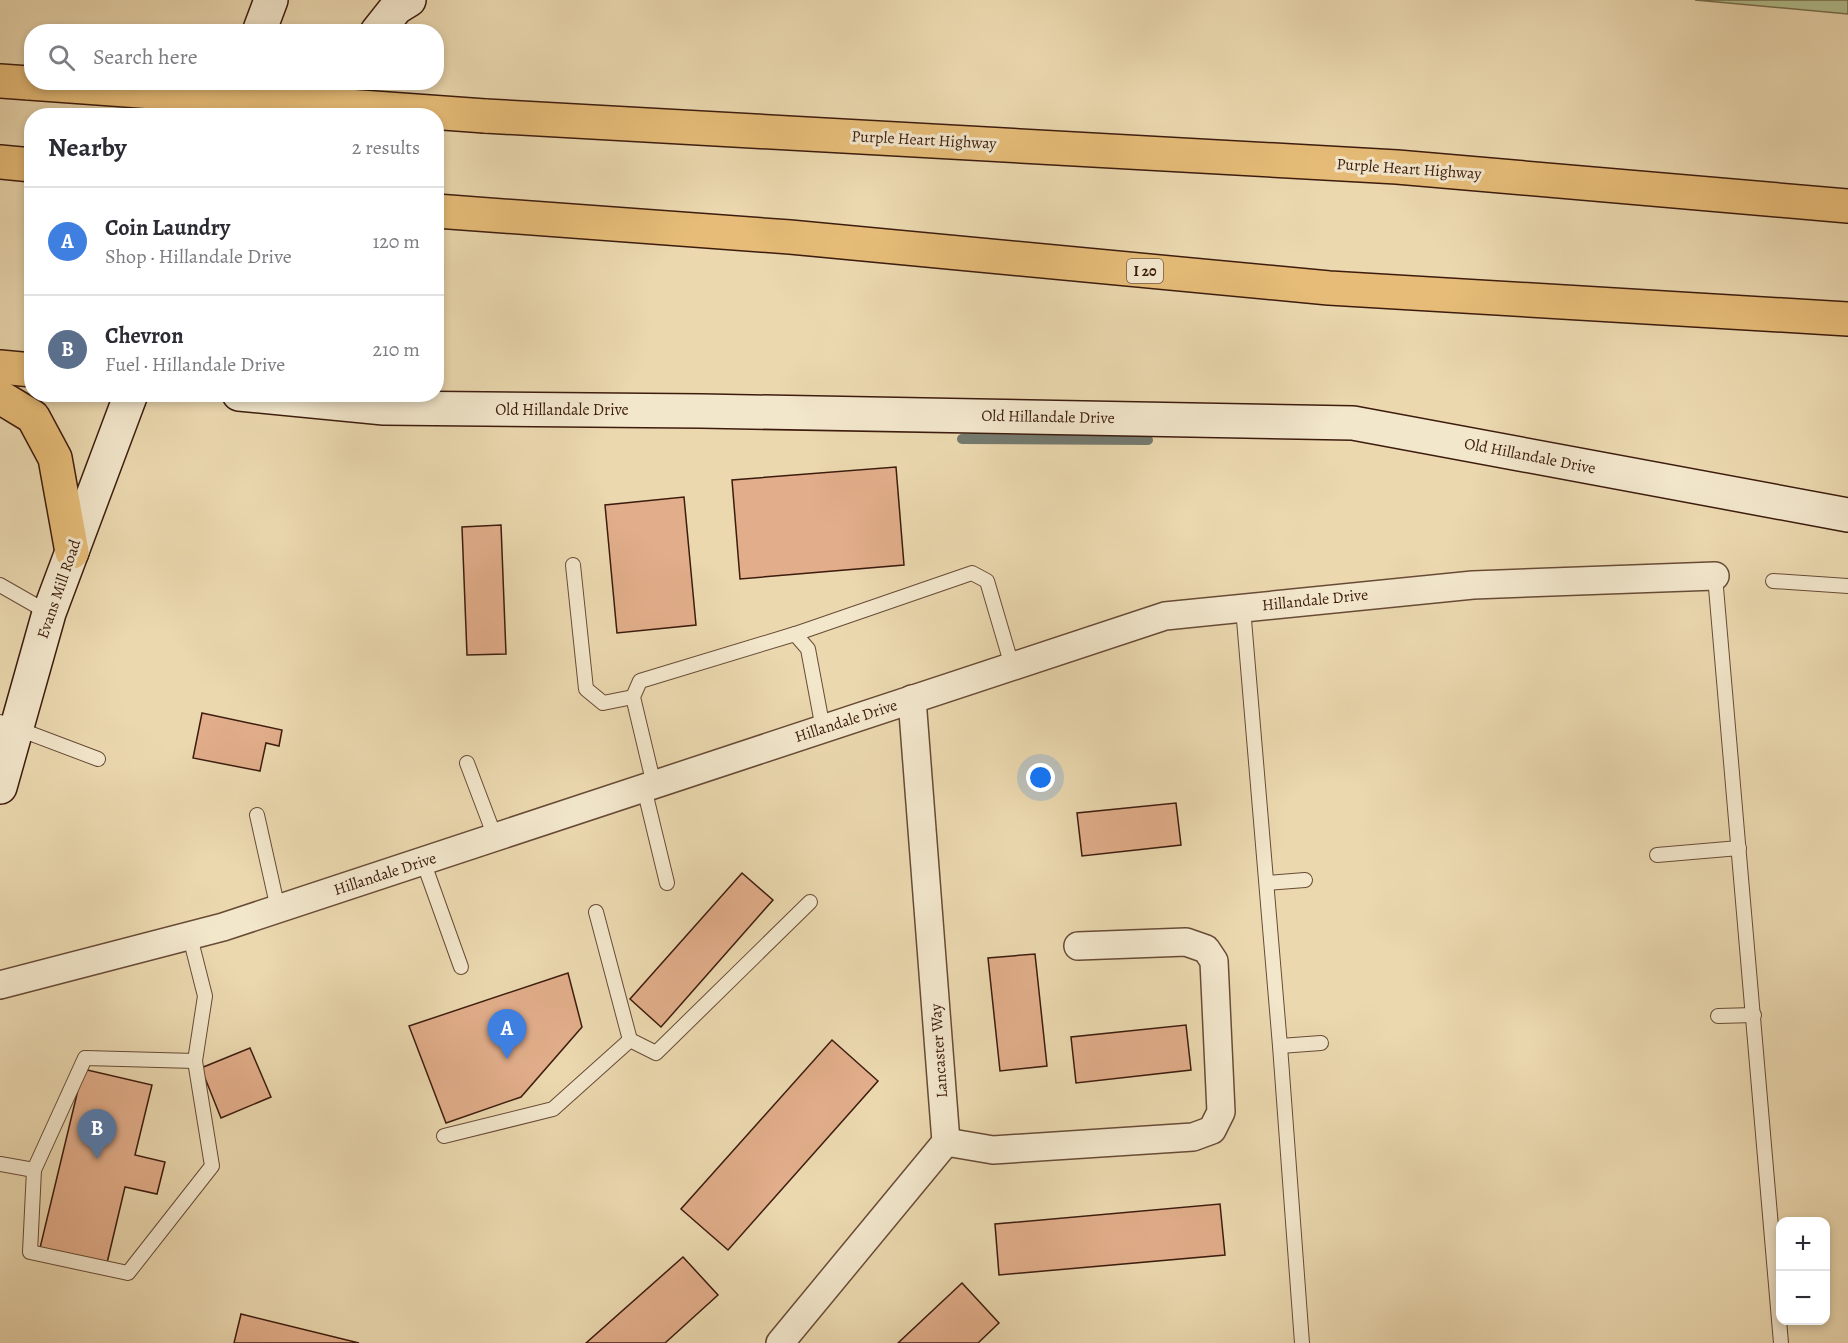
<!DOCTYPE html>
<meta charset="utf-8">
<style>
:root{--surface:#fff;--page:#f7f7f7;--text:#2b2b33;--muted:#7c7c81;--line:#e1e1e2;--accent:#8f2418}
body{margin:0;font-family:Alegreya,serif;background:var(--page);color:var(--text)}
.controls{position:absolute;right:18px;bottom:18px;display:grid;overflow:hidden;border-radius:12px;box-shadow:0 3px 9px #0003}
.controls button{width:54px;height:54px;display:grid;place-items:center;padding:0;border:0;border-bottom:2px solid var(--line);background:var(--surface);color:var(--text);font:30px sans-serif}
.you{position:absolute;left:1041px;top:778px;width:21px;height:21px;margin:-15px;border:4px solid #fff;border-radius:50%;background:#1a73e8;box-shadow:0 0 0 9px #1a73e833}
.badge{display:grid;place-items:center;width:39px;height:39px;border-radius:50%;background:var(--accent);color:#fff;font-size:20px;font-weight:700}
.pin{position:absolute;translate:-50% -50px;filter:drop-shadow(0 2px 3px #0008)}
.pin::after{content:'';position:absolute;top:32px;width:21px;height:18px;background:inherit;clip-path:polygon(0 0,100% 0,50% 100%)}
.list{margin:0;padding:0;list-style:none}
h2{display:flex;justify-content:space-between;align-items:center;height:78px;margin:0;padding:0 24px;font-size:26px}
h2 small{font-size:20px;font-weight:400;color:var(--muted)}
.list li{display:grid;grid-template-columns:39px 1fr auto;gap:18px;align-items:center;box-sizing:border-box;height:108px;padding:0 24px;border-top:2px solid var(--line)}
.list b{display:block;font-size:22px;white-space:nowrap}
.list p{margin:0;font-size:20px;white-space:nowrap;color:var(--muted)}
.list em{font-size:20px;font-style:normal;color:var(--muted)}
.icon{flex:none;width:33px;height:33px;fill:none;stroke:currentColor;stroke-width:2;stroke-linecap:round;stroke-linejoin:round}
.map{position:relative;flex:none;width:1848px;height:1343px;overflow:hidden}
.search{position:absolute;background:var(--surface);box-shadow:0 3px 9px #0003;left:24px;top:24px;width:420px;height:66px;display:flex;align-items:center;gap:15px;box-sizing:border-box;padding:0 21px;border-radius:24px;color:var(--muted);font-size:22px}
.panel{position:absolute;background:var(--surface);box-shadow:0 3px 9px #0003;left:24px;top:108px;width:420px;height:294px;border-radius:24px}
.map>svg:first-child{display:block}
</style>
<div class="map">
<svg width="1848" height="1343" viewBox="0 0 1848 1343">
<rect width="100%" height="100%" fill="#ebd8af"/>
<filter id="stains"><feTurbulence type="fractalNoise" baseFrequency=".00333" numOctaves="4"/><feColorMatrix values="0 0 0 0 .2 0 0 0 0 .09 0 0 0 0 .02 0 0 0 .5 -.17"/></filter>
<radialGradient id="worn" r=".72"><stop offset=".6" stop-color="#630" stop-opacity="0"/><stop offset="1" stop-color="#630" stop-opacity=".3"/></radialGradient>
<path fill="#b2c08f" stroke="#786e4e" stroke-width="1.5" d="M1695,0H1848V14Z"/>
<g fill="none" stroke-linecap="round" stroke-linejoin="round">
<path stroke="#747a6f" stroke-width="10" d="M962,439L1148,440"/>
</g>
<g fill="#e1ad8a" stroke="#3d1c0e" stroke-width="1.5">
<path d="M896,467L904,565L740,579L732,480Z"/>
<path d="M684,497L696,625L617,633L605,505Z"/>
<path d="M501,525L506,654L467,655L462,527Z"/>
<path d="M202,713L282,730L279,746L266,743L260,771L193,758Z"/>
<path d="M1176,803L1181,845L1082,856L1077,813Z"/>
<path d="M742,873L773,900L661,1027L630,999Z"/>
<path d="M1035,954L1047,1066L1000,1071L988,958Z"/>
<path d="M568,973L582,1027L521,1097L446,1123L409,1026Z"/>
<path d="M1186,1025L1191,1070L1076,1083L1071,1037Z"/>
<path d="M832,1040L878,1081L728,1250L681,1209Z"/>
<path d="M250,1048L271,1097L221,1118L201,1068Z"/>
<path d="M83,1069L152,1085L135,1155L165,1162L157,1194L125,1187L107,1263L40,1248Z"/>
<path d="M1220,1204L1225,1255L999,1275L995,1224Z"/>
<path d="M683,1257L718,1295L665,1343H586Z"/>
<path d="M962,1283L999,1323L978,1343H898Z"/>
<path d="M241,1314L359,1343H234Z"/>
</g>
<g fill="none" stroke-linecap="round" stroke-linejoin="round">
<defs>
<g id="lane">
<path d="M573,565L586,689L603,703L633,697"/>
<path d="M1715,576L1781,1343"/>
<path d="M1773,581L1848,586"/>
<path d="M0,585L49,613"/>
<path d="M1243,608L1280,1046L1302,1343"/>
<path d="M795,634L972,573L987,581L1012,666"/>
<path d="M0,722L98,759"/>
<path d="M467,763L495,837"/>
<path d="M654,785L633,697L640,681L795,634L808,649L823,729"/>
<path d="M644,788L667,883"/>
<path d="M257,815L278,909"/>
<path d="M1657,855L1739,848"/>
<path d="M423,861L461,967"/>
<path d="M1267,883L1305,880"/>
<path d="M1718,1016L1754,1015"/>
<path d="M630,1040L656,1053L810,902"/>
<path d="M1280,1046L1321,1043"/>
<path d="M444,1136L553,1109L630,1040L596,912"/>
<path d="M0,1164L34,1170L30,1252L128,1273L212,1166L195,1061L205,996L190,937"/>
<path d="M34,1170L85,1058L195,1061"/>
</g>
<g id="street">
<path d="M0,985L223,927L1165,616L1473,585L1715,576"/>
<path d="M946,1142L993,1150L1193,1137L1212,1130L1221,1112L1214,961L1206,949L1186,942L1078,946"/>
<path d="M780,1343L946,1142L912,699"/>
</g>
<g id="secondary">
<path d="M259,32L271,0"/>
<path d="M377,32L396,8L409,0"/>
<path d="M329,116L336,96L344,82"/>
<path d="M239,394L384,408L701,411L1353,423L1848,515"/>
<path d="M0,787L49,613L131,394"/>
</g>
<g id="highway">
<path d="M0,81L29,83"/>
<path d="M485,116L1397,167L1848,206"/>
<path d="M0,162L32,165"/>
<path d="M436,211L790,237L1329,288L1848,319"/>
<path d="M0,367L32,370"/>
<path d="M0,397L33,417L55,458L72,552"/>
</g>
</defs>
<use href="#lane" stroke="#684b36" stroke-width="16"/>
<use href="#street" stroke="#684b36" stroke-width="30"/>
<use href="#secondary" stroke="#3d1c0e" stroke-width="36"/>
<use href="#highway" stroke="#3d1c0e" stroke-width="36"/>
<use href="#lane" stroke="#f2e6cb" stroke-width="14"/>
<use href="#street" stroke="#f2e6cb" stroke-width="27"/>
<use href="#secondary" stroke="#f2e6cb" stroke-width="33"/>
<use href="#highway" stroke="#e6bc78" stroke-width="33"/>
<defs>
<path id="highway-bridge" d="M29,83L485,116"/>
</defs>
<use href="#highway-bridge" stroke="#3d1c0e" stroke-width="36" stroke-linecap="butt"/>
<use href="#highway-bridge" stroke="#e6bc78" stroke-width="33"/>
</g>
<g text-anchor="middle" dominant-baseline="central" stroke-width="6" stroke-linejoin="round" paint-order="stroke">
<rect fill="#f2e6cb" stroke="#735947" stroke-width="1.5" x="1127" y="259" width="36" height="24" rx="4.5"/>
<g font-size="15" font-weight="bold" fill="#3d1c0e">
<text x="1145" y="271">I 20</text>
</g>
<g font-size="16" fill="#3d1c0e" stroke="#f2e6cb">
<text transform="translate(924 140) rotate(3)">Purple Heart Highway</text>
<text transform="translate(1409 169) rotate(4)">Purple Heart Highway</text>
<text x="562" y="410">Old Hillandale Drive</text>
<text transform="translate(1048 417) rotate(1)">Old Hillandale Drive</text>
<text transform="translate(1530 456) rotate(11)">Old Hillandale Drive</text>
<text transform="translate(59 589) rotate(-71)">Evans Mill Road</text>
<text transform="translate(1315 600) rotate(-6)">Hillandale Drive</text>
<text transform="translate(846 721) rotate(-18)">Hillandale Drive</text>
<text transform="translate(385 874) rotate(-18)">Hillandale Drive</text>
<text transform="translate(939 1051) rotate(-94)">Lancaster Way</text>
</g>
</g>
<rect width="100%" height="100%" filter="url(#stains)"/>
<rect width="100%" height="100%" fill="url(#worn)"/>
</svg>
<div class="controls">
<button>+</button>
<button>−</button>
</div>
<div class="you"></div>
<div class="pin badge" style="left:507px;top:1059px;background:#3f7fe0">A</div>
<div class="pin badge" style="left:97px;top:1159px;background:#5c6f8a">B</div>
<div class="search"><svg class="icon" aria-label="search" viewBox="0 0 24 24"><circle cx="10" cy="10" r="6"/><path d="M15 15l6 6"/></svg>Search here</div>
<section class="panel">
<h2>Nearby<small>2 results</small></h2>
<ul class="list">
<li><span class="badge" style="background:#3f7fe0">A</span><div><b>Coin Laundry</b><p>Shop · Hillandale Drive</p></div><em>120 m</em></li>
<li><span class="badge" style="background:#5c6f8a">B</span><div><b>Chevron</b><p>Fuel · Hillandale Drive</p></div><em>210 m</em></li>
</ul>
</section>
</div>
